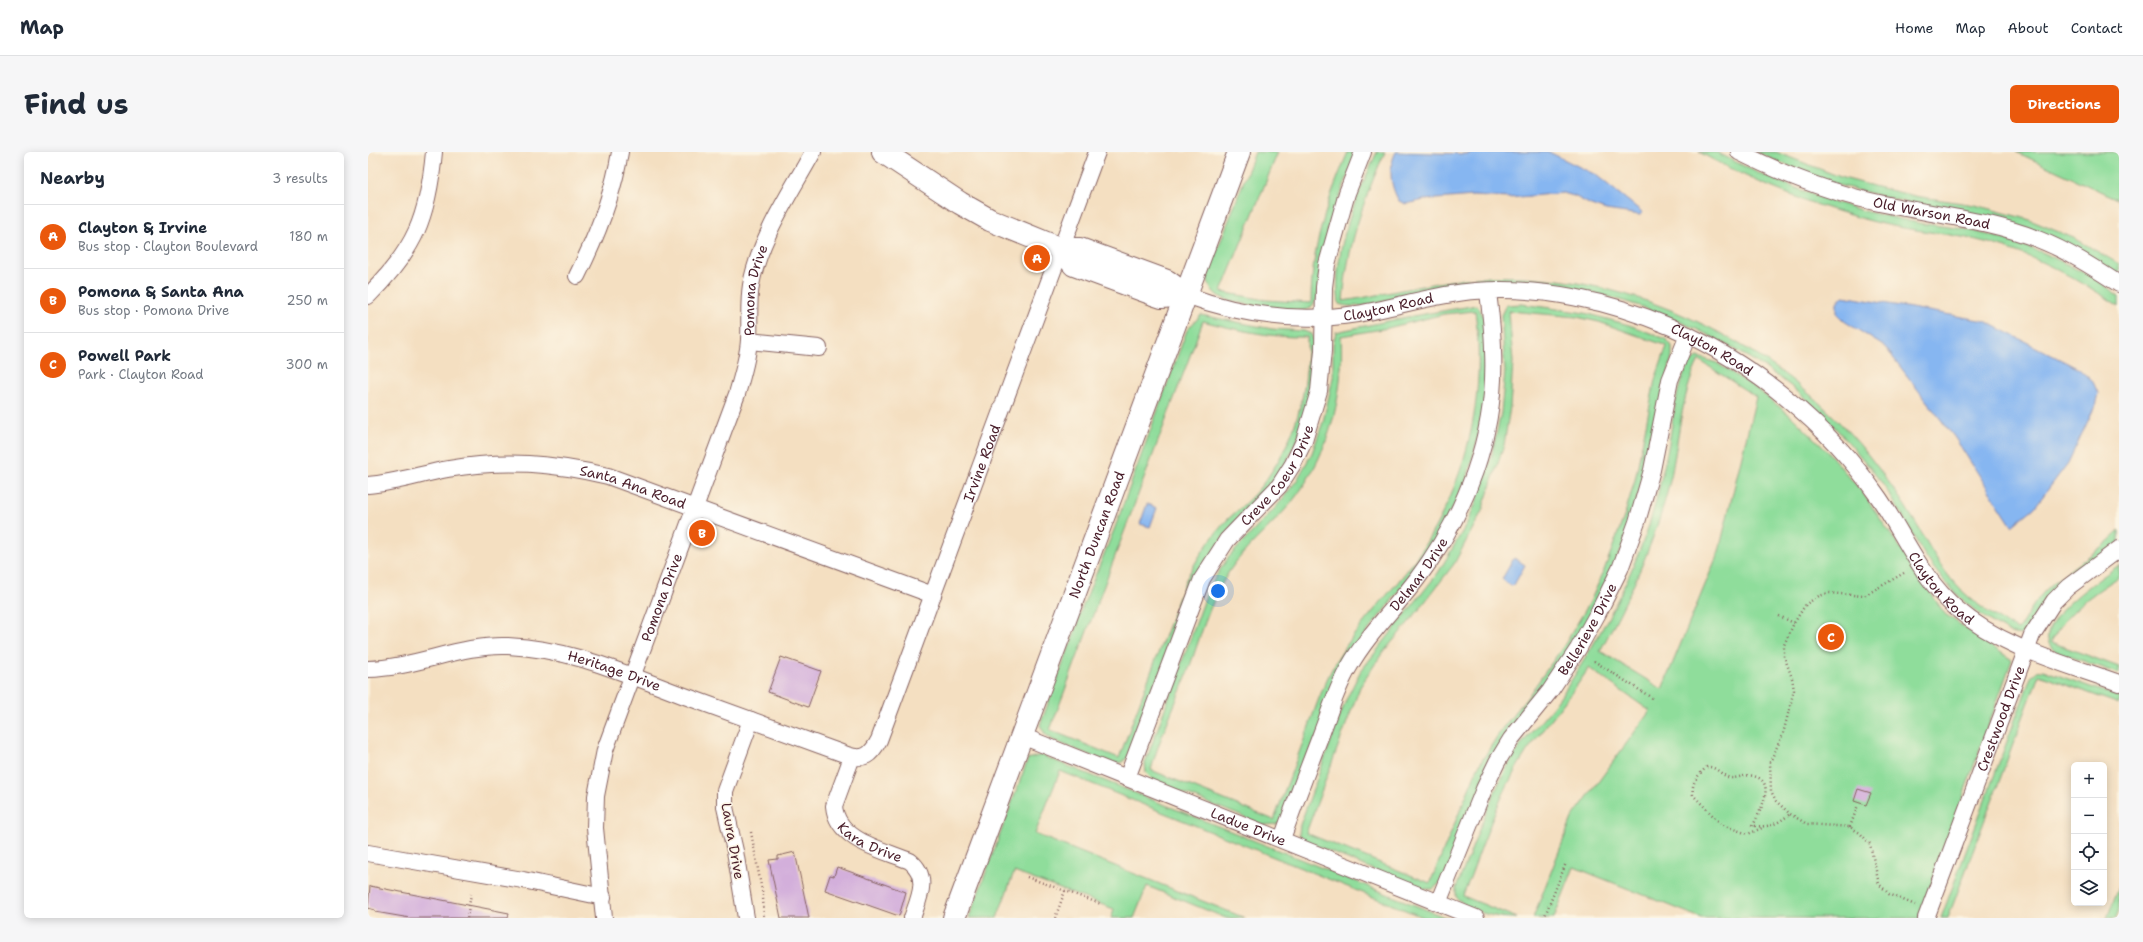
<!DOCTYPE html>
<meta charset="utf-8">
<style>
:root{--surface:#fff;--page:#f6f6f7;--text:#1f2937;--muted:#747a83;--line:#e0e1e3;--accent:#ea580c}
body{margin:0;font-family:"Shantell Sans",sans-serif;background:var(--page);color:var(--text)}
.controls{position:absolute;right:12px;bottom:12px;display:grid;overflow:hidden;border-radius:6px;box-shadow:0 2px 10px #0003}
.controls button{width:36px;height:36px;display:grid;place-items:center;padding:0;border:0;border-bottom:1px solid var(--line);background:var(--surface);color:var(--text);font:20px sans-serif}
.you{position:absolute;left:850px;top:439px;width:14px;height:14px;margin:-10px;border:3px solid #fff;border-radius:50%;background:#1a73e8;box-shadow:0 0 0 6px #1a73e833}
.badge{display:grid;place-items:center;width:26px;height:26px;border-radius:50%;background:var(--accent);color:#fff;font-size:13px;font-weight:700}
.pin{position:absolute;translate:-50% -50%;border:2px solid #fff;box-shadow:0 1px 4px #0006}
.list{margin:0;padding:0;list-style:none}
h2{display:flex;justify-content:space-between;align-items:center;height:52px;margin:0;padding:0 16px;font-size:17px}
h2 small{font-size:13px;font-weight:400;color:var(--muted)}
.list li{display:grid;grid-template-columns:26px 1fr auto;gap:12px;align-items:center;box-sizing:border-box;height:64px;padding:0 16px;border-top:1px solid var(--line)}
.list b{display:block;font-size:15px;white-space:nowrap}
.list p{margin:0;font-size:13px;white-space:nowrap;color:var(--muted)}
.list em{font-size:13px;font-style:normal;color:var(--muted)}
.icon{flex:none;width:22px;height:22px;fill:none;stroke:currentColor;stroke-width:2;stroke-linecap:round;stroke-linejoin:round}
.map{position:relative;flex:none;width:1751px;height:766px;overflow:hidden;border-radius:6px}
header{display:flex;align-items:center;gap:24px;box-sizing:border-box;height:56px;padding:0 20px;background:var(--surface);border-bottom:1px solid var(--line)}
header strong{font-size:19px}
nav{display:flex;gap:22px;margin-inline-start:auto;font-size:14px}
.intro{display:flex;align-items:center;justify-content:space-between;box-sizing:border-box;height:96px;padding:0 24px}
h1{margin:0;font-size:28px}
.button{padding:10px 18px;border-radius:6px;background:var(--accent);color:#fff;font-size:14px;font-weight:700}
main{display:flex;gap:24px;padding:0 24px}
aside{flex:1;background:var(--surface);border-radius:6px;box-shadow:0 2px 10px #0003}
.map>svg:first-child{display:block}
</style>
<header>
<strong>Map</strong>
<nav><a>Home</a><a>Map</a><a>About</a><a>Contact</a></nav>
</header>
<div class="intro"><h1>Find us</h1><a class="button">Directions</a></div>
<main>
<aside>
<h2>Nearby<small>3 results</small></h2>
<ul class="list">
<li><span class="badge">A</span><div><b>Clayton &amp; Irvine</b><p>Bus stop · Clayton Boulevard</p></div><em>180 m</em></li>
<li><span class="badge">B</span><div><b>Pomona &amp; Santa Ana</b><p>Bus stop · Pomona Drive</p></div><em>250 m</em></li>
<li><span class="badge">C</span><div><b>Powell Park</b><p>Park · Clayton Road</p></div><em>300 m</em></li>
</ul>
</aside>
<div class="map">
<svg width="1751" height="766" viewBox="0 0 1751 766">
<rect width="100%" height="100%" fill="#fcf5e5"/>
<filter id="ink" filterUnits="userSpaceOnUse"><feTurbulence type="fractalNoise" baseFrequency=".025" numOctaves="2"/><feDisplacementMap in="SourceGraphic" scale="8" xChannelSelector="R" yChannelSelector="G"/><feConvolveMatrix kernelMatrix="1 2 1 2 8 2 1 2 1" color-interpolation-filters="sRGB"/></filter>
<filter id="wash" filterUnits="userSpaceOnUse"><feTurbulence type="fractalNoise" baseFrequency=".012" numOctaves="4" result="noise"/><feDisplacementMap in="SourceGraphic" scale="16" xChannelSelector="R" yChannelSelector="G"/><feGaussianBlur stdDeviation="0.9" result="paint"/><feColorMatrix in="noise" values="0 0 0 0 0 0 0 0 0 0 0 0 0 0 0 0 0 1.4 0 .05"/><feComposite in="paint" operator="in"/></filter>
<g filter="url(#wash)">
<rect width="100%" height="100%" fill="#f4dfc1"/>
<g fill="#8fdd9b" stroke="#6c7e63" fill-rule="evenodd">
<path d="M887,0H910L853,140L898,148L943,151C943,96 959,50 980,0H989L960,75L949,147C946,151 944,156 938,158C926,161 859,151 849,143C843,138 841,133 839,125Z"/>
<path d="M1009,0H1017C995,48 979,96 975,149C1024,142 1071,127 1120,125C1266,118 1421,197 1508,313C1522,331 1535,350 1547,370C1561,393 1572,416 1590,435C1608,453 1628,466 1650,478C1660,462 1669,445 1683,433C1705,413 1731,400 1751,379V390L1655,482C1644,485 1634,476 1625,471C1598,454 1575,431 1558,405C1542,380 1530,353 1513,330C1488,297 1449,253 1416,229C1327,165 1215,123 1105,132C1088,133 1069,136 1052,140C1029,144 993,160 971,152C963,100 988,46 1009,0Z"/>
<path d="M1331,0H1348L1392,22L1451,45L1496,59L1550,71L1596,77L1633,86L1676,101L1726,126L1751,144V154C1708,126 1671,105 1621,91C1585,81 1547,80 1511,71C1448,55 1388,32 1331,0Z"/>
<path d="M1387,0H1408L1475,26L1509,35L1547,44L1607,53L1659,67L1708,87L1751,112V123L1728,108L1533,49L1462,31Z"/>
<path d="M1648,0H1751V48Z"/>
<path d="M1154,152L1217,161L1261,173L1298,187L1304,194V204L1282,300L1258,386L1226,459L1178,534L1073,730L1065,737H1052L939,690L931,682L932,673L978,548L992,520L1070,421L1097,375L1107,353L1124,302L1133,261L1137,219L1133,163L1138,153ZM1141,159L1209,165L1231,170L1299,194L1287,228L1267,328L1256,365L1235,421L1222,450L1197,492L1158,547L1133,578L1110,615L1062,731L938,681L992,535L1013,503L1046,464L1086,412L1114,359L1136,293L1142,255L1145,210Z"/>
<path d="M1109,153L1116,165L1118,187V237L1114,270L1099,327L1064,397L985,498L915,667L909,672L896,673L787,630L778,621L777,611L838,444L848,424L860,406L909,354L929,328L944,301L955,270L965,226V192L968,180L1039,165ZM1107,159C1120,253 1095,345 1038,420C1015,449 988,476 969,508C956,530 948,554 940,577C928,608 917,638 906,668L783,618C791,587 806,555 818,525C831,490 841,450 862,418C877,396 899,378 917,358C959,311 977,246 973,184L1020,176L1076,162Z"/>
<path d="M833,163L904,177L936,179L943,182L948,194L945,241L937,271L910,328L853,388L760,605L754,610L743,612L685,588L677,582L672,573L710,472L709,468L746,378L819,178ZM835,169C868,178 904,186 939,185C941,239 928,289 894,333C884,346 872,356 860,367C842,386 829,407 817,429L751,606L682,578Z"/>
<path d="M1330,205L1349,211L1390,238L1423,264L1459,299L1494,340L1577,462L1644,508L1551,766H1333L1206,715L1186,766H1165L1204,666L1282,559L1221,516C1202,545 1179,571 1159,599C1130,642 1114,696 1095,744L1149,766C1128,766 1103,761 1088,745V736C1106,694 1120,648 1143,608C1156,585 1178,566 1193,544C1228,492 1259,436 1280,376C1289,348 1295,320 1301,291C1306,265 1307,235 1321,212C1323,209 1327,207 1330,205ZM1331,208L1388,245L1351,399L1294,537L1232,499C1261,445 1288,389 1302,329C1311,289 1312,245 1331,208Z"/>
<path d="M1751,413V425C1724,442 1698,460 1683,490L1751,515V522L1687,499C1656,474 1734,426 1751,413Z"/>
<path d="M1675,518L1751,545V552L1671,523L1580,766H1573L1663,525L1669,519Z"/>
<path d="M673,603L680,606L1079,766H1057L692,619L667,682L877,766H858L779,734L766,766H743L746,757L646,720L629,766H601L660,607Z"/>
<path d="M1751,734V757L1748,766H1739Z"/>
</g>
<g fill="#86b6f1" stroke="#686a8e">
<path d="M1028,0L1101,2L1103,0H1181L1228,23L1274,60V62L1272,63L1238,58L1223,53L1206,44L1195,41L1141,46L1105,44L1056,48L1038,52L1031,49C1022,34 1020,15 1028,0Z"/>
<path d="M1475,144L1617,169L1711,217L1725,230L1730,241L1727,254L1700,311L1666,356L1644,374L1587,286L1517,195L1476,169L1469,162V151Z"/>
<path d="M779,352L789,356L782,375L772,372Z"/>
<path d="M1146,406L1157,413L1146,433L1143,434L1134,427Z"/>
</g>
<g id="blocks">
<g fill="#d3afdb">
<path d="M413,505L453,519L440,555L400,540Z"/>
<path d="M1490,637L1503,641L1498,653L1486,649Z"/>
<path d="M427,700L441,766H413L401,708L410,707V704Z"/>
<path d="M469,715L538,740L531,764L457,738L462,723L466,724Z"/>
<path d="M2,734L141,761L140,766H42L7,760V758L0,756Z"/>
</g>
</g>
</g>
<g filter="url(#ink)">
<use href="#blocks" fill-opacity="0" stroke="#866260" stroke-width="1"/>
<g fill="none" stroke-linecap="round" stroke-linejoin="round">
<defs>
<g id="street">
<path id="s1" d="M1371,0C1417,23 1466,42 1516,52C1568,63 1622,68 1672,88C1700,99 1726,116 1751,132"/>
<path d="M209,124C229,84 245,44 252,0"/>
<path id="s2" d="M818,143C872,163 931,171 989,162C1029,155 1067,142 1107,139C1173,134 1242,149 1303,175C1386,212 1459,271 1511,346C1537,384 1553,426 1589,457C1634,496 1696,511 1751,531"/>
<path d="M0,144C47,97 60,66 66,0"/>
<path d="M381,189L451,196"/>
<path id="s3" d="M0,333C28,331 53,322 80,317C137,307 184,311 240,324L565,443"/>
<path id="s4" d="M0,517C47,516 93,492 140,494C204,497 255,521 314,543C369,563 424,583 479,603C496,609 503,603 511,588L729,0"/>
<path id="s5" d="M654,584L1108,766"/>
<path id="s6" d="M484,605L466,654C469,689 516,698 542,709C562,725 551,746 544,766"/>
<path id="s7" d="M759,626L834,427L859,388L911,334L925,312L936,289L951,239L955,199L956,135L959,112L979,41L995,0"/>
<path id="s8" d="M914,687C926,653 939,619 952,585C961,562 968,537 981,515C999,483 1027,456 1049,427C1098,362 1129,281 1125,199C1125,179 1122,159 1120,139"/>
<path d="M0,701L155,728L235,745"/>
<path id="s9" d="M1070,751L1116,637L1129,610L1143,587L1182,539L1210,497L1230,461L1252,417L1269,370L1284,318L1302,228L1320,183"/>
<path id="s10" d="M236,766L227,676L228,644L237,598L369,242C374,224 380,206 381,188C382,170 380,151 383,133C392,85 422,42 445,0"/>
<path d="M378,766L367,699L357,655V639L383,568"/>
<path id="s11" d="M1558,766L1664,483L1686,449L1700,435L1751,397"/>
</g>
<g id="secondary">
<path d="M515,0L592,51L622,68L693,97H712L799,129L818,143"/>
<path d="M693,97L706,113L785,142L794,145L818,143"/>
<path id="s12" d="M586,766L871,0"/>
</g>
</defs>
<use href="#street" stroke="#866260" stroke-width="18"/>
<use href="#secondary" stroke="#866260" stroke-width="24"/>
<g stroke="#866260" stroke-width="2.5" stroke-dasharray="1 3" stroke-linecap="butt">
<path d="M1536,421L1496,444L1461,441L1451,444L1438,452L1426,471L1416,493V504L1424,526L1426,538L1415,582L1402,610L1403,639L1408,649L1422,662L1439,672L1482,675L1492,681L1502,692L1511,732L1521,742L1547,753"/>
<path d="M1411,464L1426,471"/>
<path d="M1226,509L1284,546"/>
<path d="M1383,673C1400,677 1409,672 1422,662"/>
<path d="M1385,674C1391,660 1410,629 1385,624C1378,622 1371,626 1364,626C1354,625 1349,614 1339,615C1330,623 1323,630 1325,643L1354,673L1380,682L1394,676"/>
<path d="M1482,675L1490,653"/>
<path d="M383,680L395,744L396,766"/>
<path d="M659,725L733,752"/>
<path d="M99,766L103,742"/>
<path d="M687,766L697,739"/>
<path d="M1176,766L1198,711"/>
</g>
<use href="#street" stroke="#fff" stroke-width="16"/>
<use href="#secondary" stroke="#fff" stroke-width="22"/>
</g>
</g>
<g text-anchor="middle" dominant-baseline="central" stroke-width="3" stroke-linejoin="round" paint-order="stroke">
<g font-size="14" fill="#4a1f2b" stroke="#fcf5e5">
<text stroke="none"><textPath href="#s1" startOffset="203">Old Warson Road</textPath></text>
<text stroke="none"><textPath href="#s10" startOffset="655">Pomona Drive</textPath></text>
<text stroke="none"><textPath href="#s2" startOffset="206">Clayton Road</textPath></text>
<text stroke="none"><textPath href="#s2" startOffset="542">Clayton Road</textPath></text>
<text stroke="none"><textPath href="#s4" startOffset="835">Irvine Road</textPath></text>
<text stroke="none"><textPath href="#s7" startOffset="342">Creve Coeur Drive</textPath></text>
<text stroke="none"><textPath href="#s3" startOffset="270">Santa Ana Road</textPath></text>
<text stroke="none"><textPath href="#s12" startOffset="409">North Duncan Road</textPath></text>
<text stroke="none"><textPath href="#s8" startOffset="301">Delmar Drive</textPath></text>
<text stroke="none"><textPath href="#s2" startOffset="878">Clayton Road</textPath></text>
<text stroke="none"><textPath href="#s10" startOffset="332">Pomona Drive</textPath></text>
<text stroke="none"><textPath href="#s9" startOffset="314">Bellerieve Drive</textPath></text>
<text stroke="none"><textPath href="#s4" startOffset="252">Heritage Drive</textPath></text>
<text stroke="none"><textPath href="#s11" startOffset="213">Crestwood Drive</textPath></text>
<text stroke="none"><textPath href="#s5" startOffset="244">Ladue Drive</textPath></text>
<text stroke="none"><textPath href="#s6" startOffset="107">Kara Drive</textPath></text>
<text transform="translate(365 689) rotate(80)">Laura Drive</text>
</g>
</g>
</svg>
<div class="controls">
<button>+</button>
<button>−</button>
<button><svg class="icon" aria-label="locate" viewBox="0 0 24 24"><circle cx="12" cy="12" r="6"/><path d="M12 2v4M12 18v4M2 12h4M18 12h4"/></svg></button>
<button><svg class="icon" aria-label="layers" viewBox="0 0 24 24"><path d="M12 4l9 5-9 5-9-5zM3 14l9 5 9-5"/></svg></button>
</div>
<div class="you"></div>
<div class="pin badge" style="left:669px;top:106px">A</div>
<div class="pin badge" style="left:334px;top:381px">B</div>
<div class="pin badge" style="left:1463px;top:485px">C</div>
</div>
</main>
